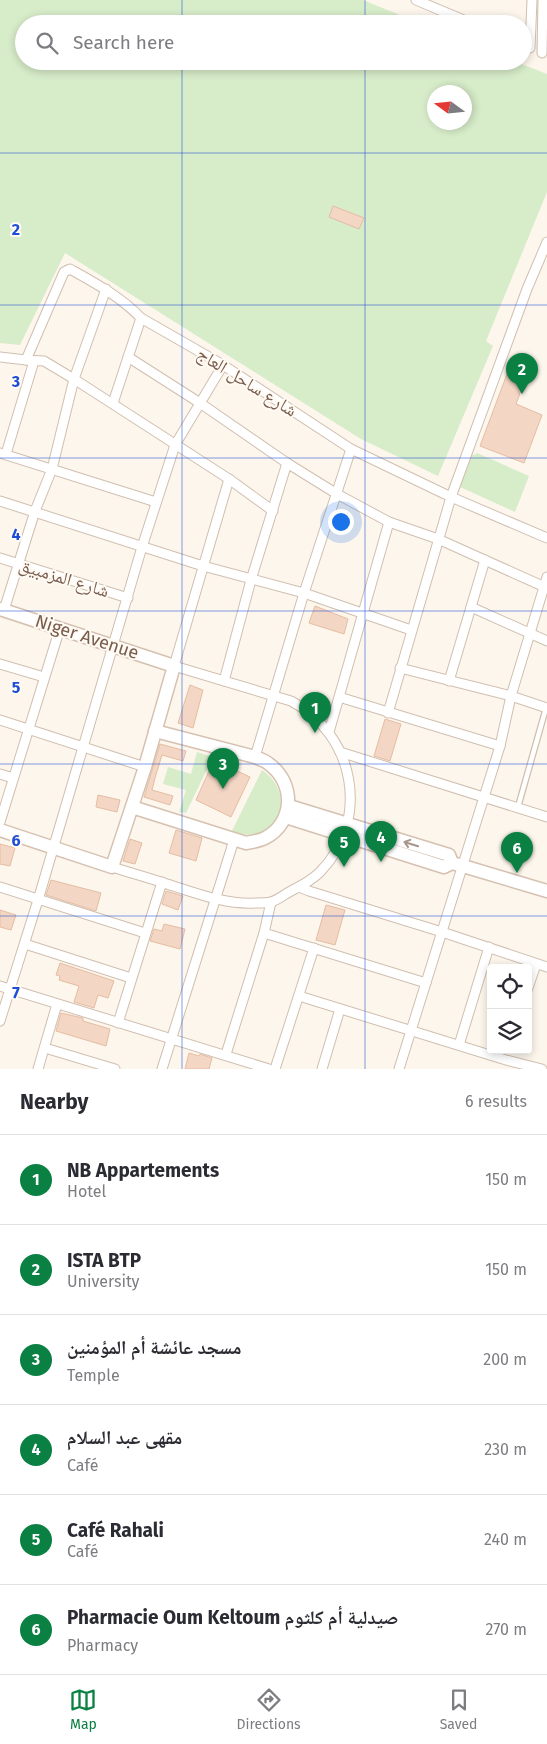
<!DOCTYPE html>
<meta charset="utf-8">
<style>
:root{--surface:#fff;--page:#f7f7f7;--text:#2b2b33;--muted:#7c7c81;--line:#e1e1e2;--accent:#0b8043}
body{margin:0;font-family:"Fira Sans","Noto Naskh Arabic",sans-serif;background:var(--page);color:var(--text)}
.controls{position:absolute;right:15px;bottom:15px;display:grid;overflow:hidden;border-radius:5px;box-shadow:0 2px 8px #0003}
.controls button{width:45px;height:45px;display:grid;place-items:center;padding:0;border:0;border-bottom:1px solid var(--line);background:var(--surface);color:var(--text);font:25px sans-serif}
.compass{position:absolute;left:427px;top:85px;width:45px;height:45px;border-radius:50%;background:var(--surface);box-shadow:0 2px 8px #0003;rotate:285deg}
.you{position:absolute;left:340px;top:521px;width:18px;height:18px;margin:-12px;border:4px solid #fff;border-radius:50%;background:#1a73e8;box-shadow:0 0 0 8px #1a73e833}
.badge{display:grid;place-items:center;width:32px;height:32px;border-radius:50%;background:var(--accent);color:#fff;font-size:16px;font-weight:700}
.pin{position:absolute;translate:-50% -41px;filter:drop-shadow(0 1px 2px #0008)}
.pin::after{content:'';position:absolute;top:26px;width:18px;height:15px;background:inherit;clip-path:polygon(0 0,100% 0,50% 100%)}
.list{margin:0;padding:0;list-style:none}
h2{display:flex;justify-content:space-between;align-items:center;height:65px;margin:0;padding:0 20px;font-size:21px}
h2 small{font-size:16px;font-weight:400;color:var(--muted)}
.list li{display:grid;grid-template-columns:32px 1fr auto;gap:15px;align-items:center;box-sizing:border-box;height:90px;padding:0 20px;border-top:1px solid var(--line)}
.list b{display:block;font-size:19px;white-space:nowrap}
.list p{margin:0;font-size:16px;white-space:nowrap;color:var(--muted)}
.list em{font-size:16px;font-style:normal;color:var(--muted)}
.icon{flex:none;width:28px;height:28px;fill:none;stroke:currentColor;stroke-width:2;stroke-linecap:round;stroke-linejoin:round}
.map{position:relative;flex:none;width:547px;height:1069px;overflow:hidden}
.search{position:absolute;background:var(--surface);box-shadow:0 2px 8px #0003;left:15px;right:15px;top:15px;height:55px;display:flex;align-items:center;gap:12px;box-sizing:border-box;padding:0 18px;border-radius:28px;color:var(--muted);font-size:19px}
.sheet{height:605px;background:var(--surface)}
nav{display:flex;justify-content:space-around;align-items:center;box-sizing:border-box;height:70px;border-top:1px solid var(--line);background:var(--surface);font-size:14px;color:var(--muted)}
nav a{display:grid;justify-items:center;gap:2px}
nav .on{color:var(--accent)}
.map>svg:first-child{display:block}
</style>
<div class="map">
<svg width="547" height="1069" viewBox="0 0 547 1069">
<rect width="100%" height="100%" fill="#fdf6ec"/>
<g fill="#d7ecc9" fill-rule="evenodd">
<path d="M0,0H363L422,24H24V61H514L547,74V192L486,341L493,346L438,476L361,439L65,253L20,345L0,343ZM434,92H464V122H434Z"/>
<path d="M477,453L529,476L515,512L458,486L471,454L475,455Z"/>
<path d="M197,752L213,757L186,813L179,812L186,790L163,784L168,767L191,774Z"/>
<path d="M262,770C302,798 271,849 232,831Z"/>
</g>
<g fill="#f3d6c3" stroke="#e5bda3">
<path d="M333,206L364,218L359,229L329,217Z"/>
<path d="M510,366L528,372L516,404L542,415L524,463L480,446Z"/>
<path d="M315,606L348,619L344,634L309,623Z"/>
<path d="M190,685L203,690L193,728L178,723Z"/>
<path d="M385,719L401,724L390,761L374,756Z"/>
<path d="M160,744L186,751L183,761L162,755L155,778L152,790L173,796L170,805L144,797Z"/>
<path d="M220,763L250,777L231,817L196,800L209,771L215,773Z"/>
<path d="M98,795L120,800L117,812L96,807Z"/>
<path d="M176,830L202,838L196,861L169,853Z"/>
<path d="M130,839L142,843L135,864L123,861Z"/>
<path d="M0,844L15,848L10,866L0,864Z"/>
<path d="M51,880L101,893L96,911L46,895Z"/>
<path d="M166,891L183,896L178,910L162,904Z"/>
<path d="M326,905L345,910L335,945L316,940Z"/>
<path d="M0,910L16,915L11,930L0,927Z"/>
<path d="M164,924L185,929L180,949L150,941L154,929L162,931Z"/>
<path d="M60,963L114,981L108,998L98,995L94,1008L74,1002L79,986L59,980L60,976L56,975Z"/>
<path d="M61,1013L83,1018V1021L110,1029L106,1046L56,1031Z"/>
<path d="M189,1053L199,1056L200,1054L212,1058L209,1069H185Z"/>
</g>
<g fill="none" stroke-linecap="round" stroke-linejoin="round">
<defs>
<path id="lane" d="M518,807L546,708"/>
<g id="street">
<path d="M416,0L473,24"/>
<path d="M530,48L532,0"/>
<path d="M542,53L543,0"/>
<path d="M0,357L26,360L64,272L70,269C95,283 121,297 141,318L223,365L351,449L451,497L547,538"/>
<path d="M128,357L200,403L287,463L337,494L389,522L438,539L547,588"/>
<path d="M26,360L44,361L74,379L229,479L273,511"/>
<path d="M113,403L141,318"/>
<path d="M0,453L156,502"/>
<path d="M6,454L34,361"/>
<path d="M0,501L203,566L304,593L411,630"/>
<path d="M0,558L128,598"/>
<path d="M471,607L547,641"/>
<path d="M4,610L35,511L52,469L74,379L106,289"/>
<path d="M0,664L44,677"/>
<path d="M400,668L511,696L547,708"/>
<path d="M224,681L251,580L287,463"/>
<path d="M449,681L485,560"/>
<path d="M339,697L500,746"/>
<path d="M388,713L451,497L527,289L547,242"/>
<path d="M0,720L145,767"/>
<path d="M329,732L389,522"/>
<path d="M340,752L547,817"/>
<path d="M255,757L304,593L351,449"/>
<path d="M0,774L13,778"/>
<path d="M0,822L60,628"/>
<path d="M112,867C131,873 149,878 167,884C196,893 225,905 256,903C260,903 266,903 271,902C278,900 285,894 291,891C301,886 312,880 320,872C371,820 355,734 291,701L174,666L229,479"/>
<path d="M0,887L145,933"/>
<path d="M299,887L309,891L442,932L547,967"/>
<path d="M264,933L426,983"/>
<path d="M25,944L131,978"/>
<path d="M0,986L269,1069"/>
<path d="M528,988L536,964"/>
<path d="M299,996L506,1060L542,1069"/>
<path d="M0,1021L38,900L142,547L175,445L223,365"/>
<path d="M118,1023L162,882"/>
<path d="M459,1045L489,947"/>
<path d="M45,1048L115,1069"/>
<path d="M226,1054L264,933L271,902"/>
<path d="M38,1069L57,1004"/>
<path d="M162,1069L234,840"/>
<path d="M275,1069L314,948"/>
<path d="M322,1069L340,1009"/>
<path d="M399,1069L500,746L511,696L547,577"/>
</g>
<g id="secondary">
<path d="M0,609L174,666L145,767L112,867L0,830"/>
<path d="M289,806L449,855L452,863"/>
<path d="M132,807L246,843C252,842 259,841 265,838C294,823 296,784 269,764C266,761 260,759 255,757L155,731"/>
<path d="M286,817L444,867L452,863L463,866L547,891"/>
</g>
</defs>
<use href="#lane" stroke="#d0bfb0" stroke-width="7"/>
<use href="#street" stroke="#d0bfb0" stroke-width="11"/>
<use href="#secondary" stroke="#d6c1b0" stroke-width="15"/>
<use href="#lane" stroke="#fff" stroke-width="4.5"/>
<use href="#street" stroke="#fff" stroke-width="9"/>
<use href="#secondary" stroke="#fff" stroke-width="12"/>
</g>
<defs><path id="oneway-shaft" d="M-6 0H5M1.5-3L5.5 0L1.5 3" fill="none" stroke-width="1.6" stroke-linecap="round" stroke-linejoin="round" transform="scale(1.25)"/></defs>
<use stroke="#a8968b" href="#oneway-shaft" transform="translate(411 844) rotate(-163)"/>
<path fill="none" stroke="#1d4ed8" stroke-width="1" stroke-opacity="0.55" d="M182,0V24M365,0V24M182,61V1069M365,61V1069M0,153H547M0,305H547M0,458H547M0,611H547M0,764H547M0,916H547"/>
<g text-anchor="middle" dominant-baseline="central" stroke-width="4" stroke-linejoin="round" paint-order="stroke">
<g font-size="18" fill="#795d4d" stroke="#fffaf3">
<text transform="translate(247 382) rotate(32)">شارع ساحل العاج</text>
<text transform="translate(64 578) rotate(17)">شارع المزمبيق</text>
<text transform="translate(87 637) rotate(18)">Niger Avenue</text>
</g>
</g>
<g font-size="16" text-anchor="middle" font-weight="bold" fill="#1d4ed8" stroke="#fffaf3" stroke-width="4" stroke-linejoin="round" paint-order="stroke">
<text x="16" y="235">2</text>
<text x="16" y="387">3</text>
<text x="16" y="540">4</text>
<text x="16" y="693">5</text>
<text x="16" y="846">6</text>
<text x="16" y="998">7</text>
</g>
</svg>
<div class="controls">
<button><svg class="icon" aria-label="locate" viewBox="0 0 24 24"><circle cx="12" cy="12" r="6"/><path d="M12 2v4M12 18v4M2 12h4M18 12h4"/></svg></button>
<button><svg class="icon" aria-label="layers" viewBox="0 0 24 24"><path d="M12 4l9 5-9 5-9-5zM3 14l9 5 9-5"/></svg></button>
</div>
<svg class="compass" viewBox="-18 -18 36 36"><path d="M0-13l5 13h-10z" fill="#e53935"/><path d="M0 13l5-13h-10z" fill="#7c7c81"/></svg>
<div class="you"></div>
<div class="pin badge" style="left:315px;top:733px">1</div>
<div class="pin badge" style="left:522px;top:394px">2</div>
<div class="pin badge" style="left:223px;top:789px">3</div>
<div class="pin badge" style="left:381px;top:862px">4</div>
<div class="pin badge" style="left:344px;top:867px">5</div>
<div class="pin badge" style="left:517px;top:873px">6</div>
<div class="search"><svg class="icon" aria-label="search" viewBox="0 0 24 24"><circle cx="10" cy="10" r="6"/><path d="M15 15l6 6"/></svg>Search here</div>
</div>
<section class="sheet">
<h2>Nearby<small>6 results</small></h2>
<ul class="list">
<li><span class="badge">1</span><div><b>NB Appartements</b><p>Hotel</p></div><em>150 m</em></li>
<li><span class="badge">2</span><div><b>ISTA BTP</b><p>University</p></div><em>150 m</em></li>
<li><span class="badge">3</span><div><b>مسجد عائشة أم المؤمنين</b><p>Temple</p></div><em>200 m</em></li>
<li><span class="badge">4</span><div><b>مقهى عبد السلام</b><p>Café</p></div><em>230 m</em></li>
<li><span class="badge">5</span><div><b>Café Rahali</b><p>Café</p></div><em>240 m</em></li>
<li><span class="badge">6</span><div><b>Pharmacie Oum Keltoum صيدلية أم كلثوم</b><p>Pharmacy</p></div><em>270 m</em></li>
</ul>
</section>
<nav>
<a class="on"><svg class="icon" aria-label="map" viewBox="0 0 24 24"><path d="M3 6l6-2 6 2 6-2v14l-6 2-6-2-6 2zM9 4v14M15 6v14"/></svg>Map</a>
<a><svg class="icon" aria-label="directions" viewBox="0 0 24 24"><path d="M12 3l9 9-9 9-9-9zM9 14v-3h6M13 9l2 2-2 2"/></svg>Directions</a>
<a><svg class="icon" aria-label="saved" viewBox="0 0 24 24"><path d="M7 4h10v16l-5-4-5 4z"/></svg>Saved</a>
</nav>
